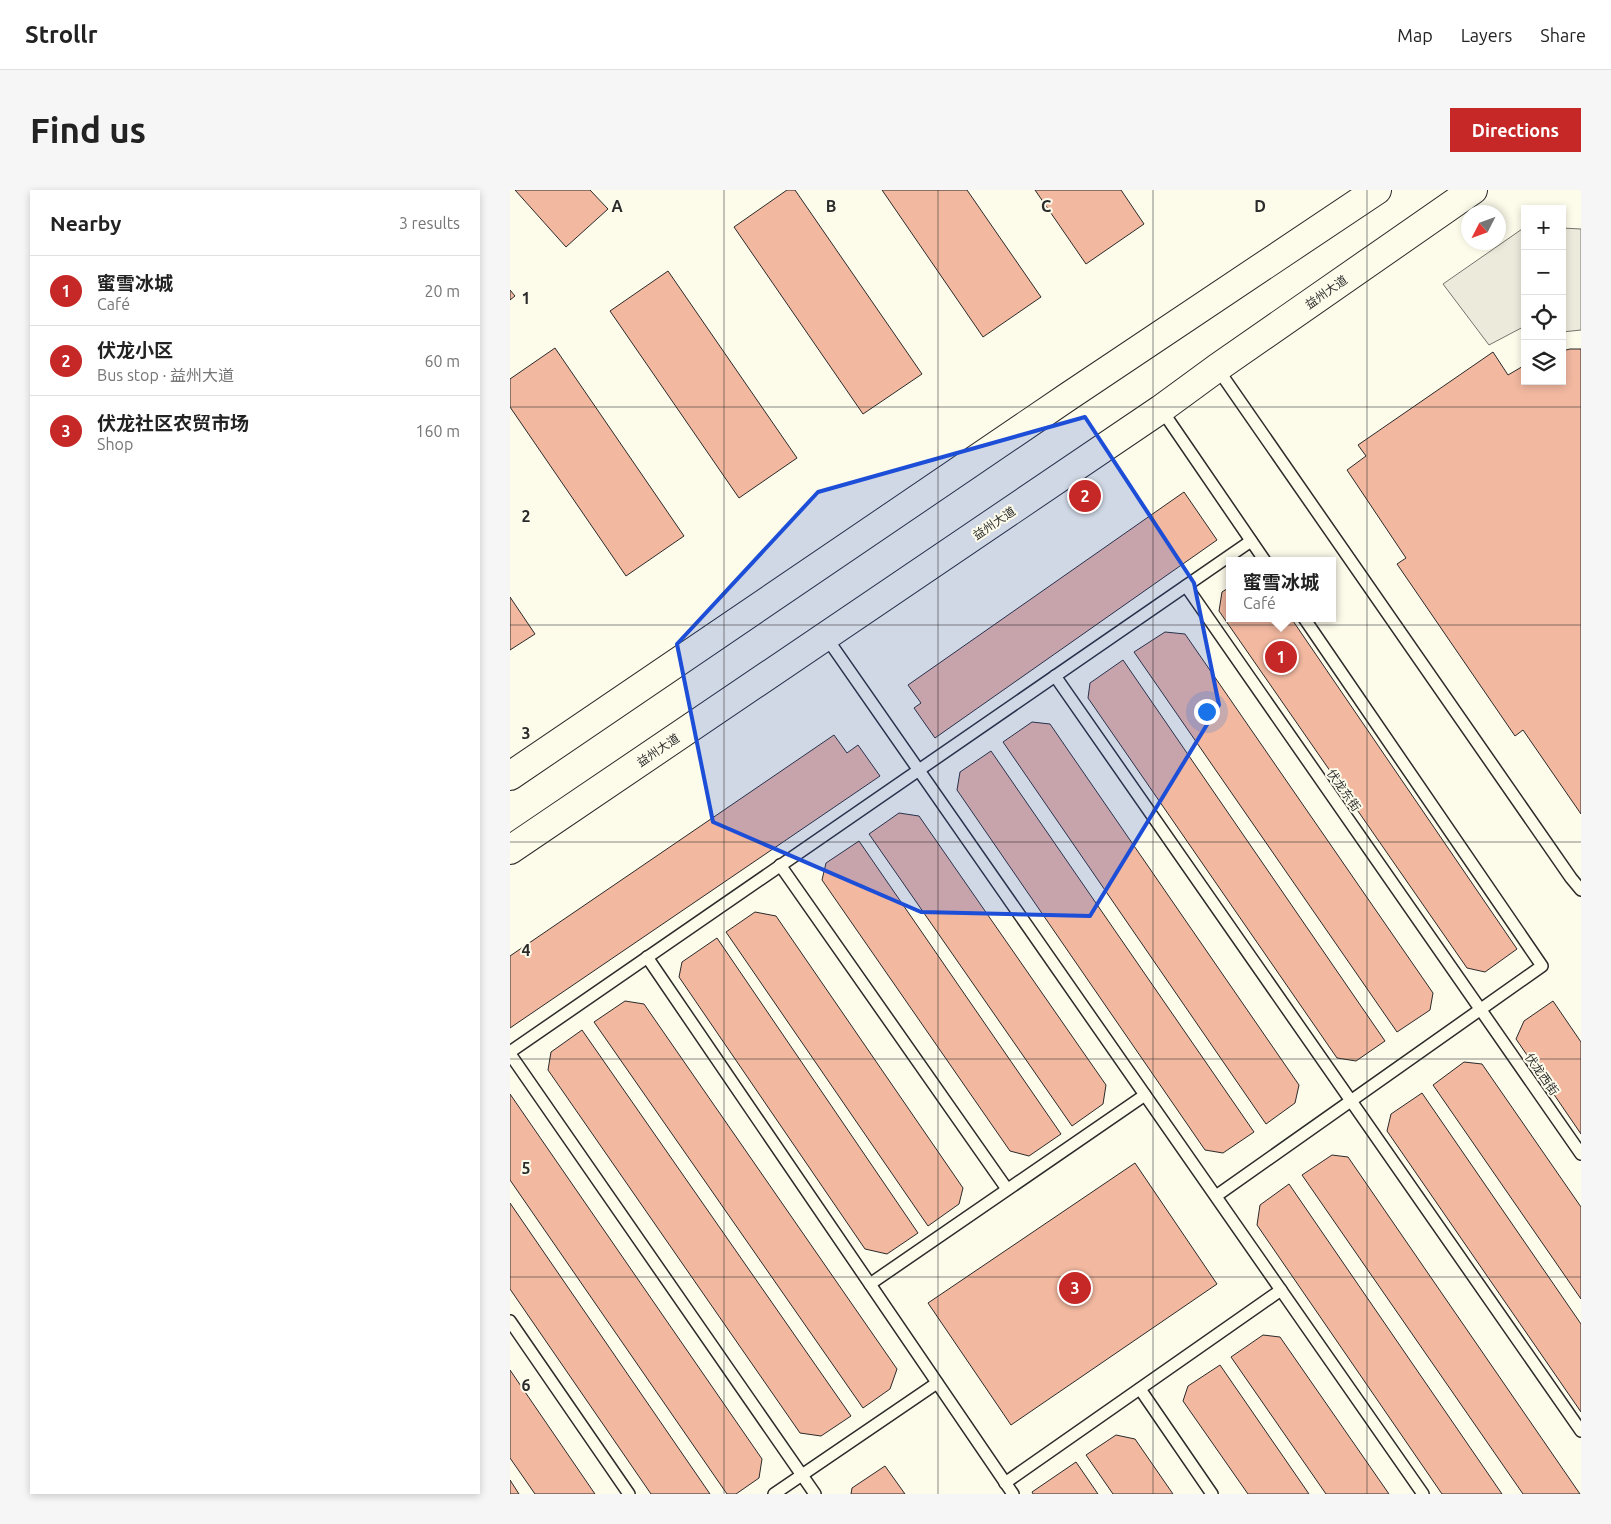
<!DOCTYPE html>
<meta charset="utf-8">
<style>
:root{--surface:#fff;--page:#f6f6f6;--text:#222;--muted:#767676;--line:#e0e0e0;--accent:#c62828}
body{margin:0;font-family:Ubuntu,"Noto Sans SC",sans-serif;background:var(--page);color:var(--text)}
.controls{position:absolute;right:15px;top:15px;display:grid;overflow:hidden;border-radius:0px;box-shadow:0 2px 8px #0003}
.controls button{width:45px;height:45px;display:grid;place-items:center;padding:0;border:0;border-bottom:1px solid var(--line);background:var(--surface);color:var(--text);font:25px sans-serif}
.compass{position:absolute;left:951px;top:15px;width:45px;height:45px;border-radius:50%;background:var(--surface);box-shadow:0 2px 8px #0003;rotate:228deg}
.you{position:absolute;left:696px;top:521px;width:18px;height:18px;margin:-12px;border:4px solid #fff;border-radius:50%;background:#1a73e8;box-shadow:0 0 0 8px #1a73e833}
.badge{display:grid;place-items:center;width:32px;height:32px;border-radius:50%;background:var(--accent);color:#fff;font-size:16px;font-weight:700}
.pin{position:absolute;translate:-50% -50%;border:2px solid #fff;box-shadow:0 1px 5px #0006}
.popup{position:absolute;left:716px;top:367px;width:110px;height:65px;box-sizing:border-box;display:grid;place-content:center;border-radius:0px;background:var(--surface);filter:drop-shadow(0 1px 4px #0005);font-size:16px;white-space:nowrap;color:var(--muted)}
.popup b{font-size:19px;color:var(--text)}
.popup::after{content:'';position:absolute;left:50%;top:100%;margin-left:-10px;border:10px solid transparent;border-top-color:var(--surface)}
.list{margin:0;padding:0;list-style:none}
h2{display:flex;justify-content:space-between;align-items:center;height:65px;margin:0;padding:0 20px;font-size:21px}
h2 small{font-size:16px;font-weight:400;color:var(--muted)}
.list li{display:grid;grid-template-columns:32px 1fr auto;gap:15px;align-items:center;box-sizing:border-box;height:70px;padding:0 20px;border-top:1px solid var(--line)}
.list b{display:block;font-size:19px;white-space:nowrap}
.list p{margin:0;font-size:16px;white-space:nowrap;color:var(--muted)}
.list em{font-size:16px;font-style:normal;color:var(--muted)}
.icon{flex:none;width:28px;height:28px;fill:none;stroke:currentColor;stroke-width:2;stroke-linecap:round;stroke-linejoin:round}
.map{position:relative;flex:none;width:1071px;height:1304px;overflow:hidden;border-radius:0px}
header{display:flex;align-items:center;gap:30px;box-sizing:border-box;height:70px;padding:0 25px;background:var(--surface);border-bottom:1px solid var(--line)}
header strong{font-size:24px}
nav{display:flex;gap:28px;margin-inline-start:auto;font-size:18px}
.intro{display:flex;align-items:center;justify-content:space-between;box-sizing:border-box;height:120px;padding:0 30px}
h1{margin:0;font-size:35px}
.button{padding:12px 22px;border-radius:0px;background:var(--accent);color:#fff;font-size:18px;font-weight:700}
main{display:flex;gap:30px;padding:0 30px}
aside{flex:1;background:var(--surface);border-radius:0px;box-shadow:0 2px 8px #0003}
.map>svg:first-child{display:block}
</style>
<header>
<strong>Strollr</strong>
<nav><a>Map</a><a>Layers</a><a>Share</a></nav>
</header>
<div class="intro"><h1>Find us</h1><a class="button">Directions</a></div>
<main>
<aside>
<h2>Nearby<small>3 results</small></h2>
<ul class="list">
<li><span class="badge">1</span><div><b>蜜雪冰城</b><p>Café</p></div><em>20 m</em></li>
<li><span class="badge">2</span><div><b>伏龙小区</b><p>Bus stop · 益州大道</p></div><em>60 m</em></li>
<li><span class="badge">3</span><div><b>伏龙社区农贸市场</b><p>Shop</p></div><em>160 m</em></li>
</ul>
</aside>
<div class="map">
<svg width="1071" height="1304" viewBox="0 0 1071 1304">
<rect width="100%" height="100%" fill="#fdfbea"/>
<g fill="#eceadb" stroke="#74746e">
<path d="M1015,37V136L979,155L933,94Z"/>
<path d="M1052,38L1071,39V140L1052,142Z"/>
</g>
<g fill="#f2b8a0" stroke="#2b2b2b">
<path d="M5,0H80L98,19L56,57Z"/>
<path d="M277,0H285L412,184L353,224L224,37Z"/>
<path d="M372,0H457L531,107L473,147Z"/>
<path d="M525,0H611L634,34L576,74Z"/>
<path d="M158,81L287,268L229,308L100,121Z"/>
<path d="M0,100L5,106L0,110Z"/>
<path d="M45,158L174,346L116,386L0,217V189Z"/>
<path d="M1060,159H1071V624L1013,540L1005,546L887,374L896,368L837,280L856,266L848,255L983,162L998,185L1015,175V191H1052V161Z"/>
<path d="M674,302L707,350L425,548L404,518L411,513L398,495Z"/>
<path d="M720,397V428H781L1007,759L975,782L957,778L709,421L712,402Z"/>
<path d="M0,407L25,444L0,460Z"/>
<path d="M655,442L675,444L923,803L920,820L887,842L624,462Z"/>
<path d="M613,470L875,851L846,871L827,868L578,508L580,493Z"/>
<path d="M522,532L540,534L789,895L785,913L756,934L493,552Z"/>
<path d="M324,545L337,563L348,555L370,586L0,838V766Z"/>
<path d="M481,561L744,942L713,963L695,960L447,600L450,582Z"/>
<path d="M389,623L409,626L596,895L593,914L562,936L359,644Z"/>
<path d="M349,651L551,944L519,966L500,961L312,690L316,673Z"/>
<path d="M245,722L266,726L453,998L449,1014L418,1036L216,742Z"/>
<path d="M207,748L408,1043L377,1064L355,1059L169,787L172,772Z"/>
<path d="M115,811L134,814L387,1179L380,1199L353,1218L84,832Z"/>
<path d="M1043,811L1071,852V944L1006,849L1014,831Z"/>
<path d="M72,840L341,1226L311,1246L290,1243L38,880L41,862Z"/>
<path d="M954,872L972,874L1071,1017V1109L923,895Z"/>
<path d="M912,903L1071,1134V1222L877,941L881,924Z"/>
<path d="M0,904L252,1269L249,1288L226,1304H217L0,990Z"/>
<path d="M822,965L838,967L1070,1304H1013L792,985Z"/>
<path d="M625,973L707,1094L501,1235L418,1113Z"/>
<path d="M779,994L992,1304H932L747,1035L750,1015Z"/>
<path d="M0,1013L200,1304H141L0,1099Z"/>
<path d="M753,1145L770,1147L879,1304H816L721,1167Z"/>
<path d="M710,1175L799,1304H738L673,1211L678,1196Z"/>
<path d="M0,1180L85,1304H25L0,1268Z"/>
<path d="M606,1245L625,1249L663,1304H603L576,1265Z"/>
<path d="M566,1272L588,1304H523L522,1302Z"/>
<path d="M375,1276L395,1304H341L342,1298Z"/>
<path d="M0,1290L9,1304H0Z"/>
</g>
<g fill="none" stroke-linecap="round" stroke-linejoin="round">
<defs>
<g id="service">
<path d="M707,178L1061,688L1071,700"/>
<path d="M651,219L755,371"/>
<path d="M676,396L1071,964"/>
<path d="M316,447L913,1304"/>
<path d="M545,486L1071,1241"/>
<path d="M270,675L497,999"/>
<path d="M137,767L503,1304"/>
<path d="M0,862L741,351"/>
<path d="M0,864L305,1304"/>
<path d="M706,1006L1032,776L794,428"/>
<path d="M360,1094L635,905"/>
<path d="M0,1131L119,1304"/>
<path d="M630,1199L702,1304"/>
<path d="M495,1293L771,1100"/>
<path d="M264,1304L427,1193"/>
</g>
<g id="primary">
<path d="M0,586L559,206L867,0"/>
<path d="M0,660L651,219L707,178L963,0"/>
</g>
</defs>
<use href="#service" stroke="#2b2b2b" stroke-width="14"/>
<use href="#primary" stroke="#2b2b2b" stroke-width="30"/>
<use href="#service" stroke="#fdfbea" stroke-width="11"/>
<use href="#primary" stroke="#fdfbea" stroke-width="28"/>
</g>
<path fill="#1d4ed8" fill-opacity="0.2" stroke="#1d4ed8" stroke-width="4" stroke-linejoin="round" d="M575,227L684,393L709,515L580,726L411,722L203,632L167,454L308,302Z"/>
<path fill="none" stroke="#2b2b2b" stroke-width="1" stroke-opacity="0.55" d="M214,0V1304M428,0V1304M643,0V1304M857,0V1304M0,217H1071M0,435H1071M0,652H1071M0,869H1071M0,1087H1071"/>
<g text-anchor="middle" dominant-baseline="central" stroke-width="4" stroke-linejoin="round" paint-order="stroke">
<g font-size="12" fill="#2b2b2b" stroke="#fdfbea">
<text transform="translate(816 102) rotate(-35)">益州大道</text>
<text transform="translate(484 333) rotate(-34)">益州大道</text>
<text transform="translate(148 560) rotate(-34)">益州大道</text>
<text transform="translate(834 600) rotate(55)">伏龙东街</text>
<text transform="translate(1032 884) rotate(55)">伏龙西街</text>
</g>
</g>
<g font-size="16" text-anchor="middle" font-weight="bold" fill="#2b2b2b" stroke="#fdfbea" stroke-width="4" stroke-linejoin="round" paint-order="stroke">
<text x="107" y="22">A</text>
<text x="321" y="22">B</text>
<text x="536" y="22">C</text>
<text x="750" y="22">D</text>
<text x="16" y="114">1</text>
<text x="16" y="332">2</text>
<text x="16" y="549">3</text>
<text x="16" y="766">4</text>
<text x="16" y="984">5</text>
<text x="16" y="1201">6</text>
</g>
</svg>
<div class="controls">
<button>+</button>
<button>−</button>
<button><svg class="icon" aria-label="locate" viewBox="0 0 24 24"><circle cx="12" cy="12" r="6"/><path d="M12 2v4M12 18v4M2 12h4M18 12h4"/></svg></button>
<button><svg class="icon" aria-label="layers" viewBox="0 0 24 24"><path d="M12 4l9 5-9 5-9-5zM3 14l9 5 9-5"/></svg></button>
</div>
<svg class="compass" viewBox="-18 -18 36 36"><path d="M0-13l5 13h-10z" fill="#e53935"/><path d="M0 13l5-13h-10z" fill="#767676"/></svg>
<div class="you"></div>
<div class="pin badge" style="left:771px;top:467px">1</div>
<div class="popup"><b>蜜雪冰城</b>Café</div>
<div class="pin badge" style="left:575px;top:306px">2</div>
<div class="pin badge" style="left:565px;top:1098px">3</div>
</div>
</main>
